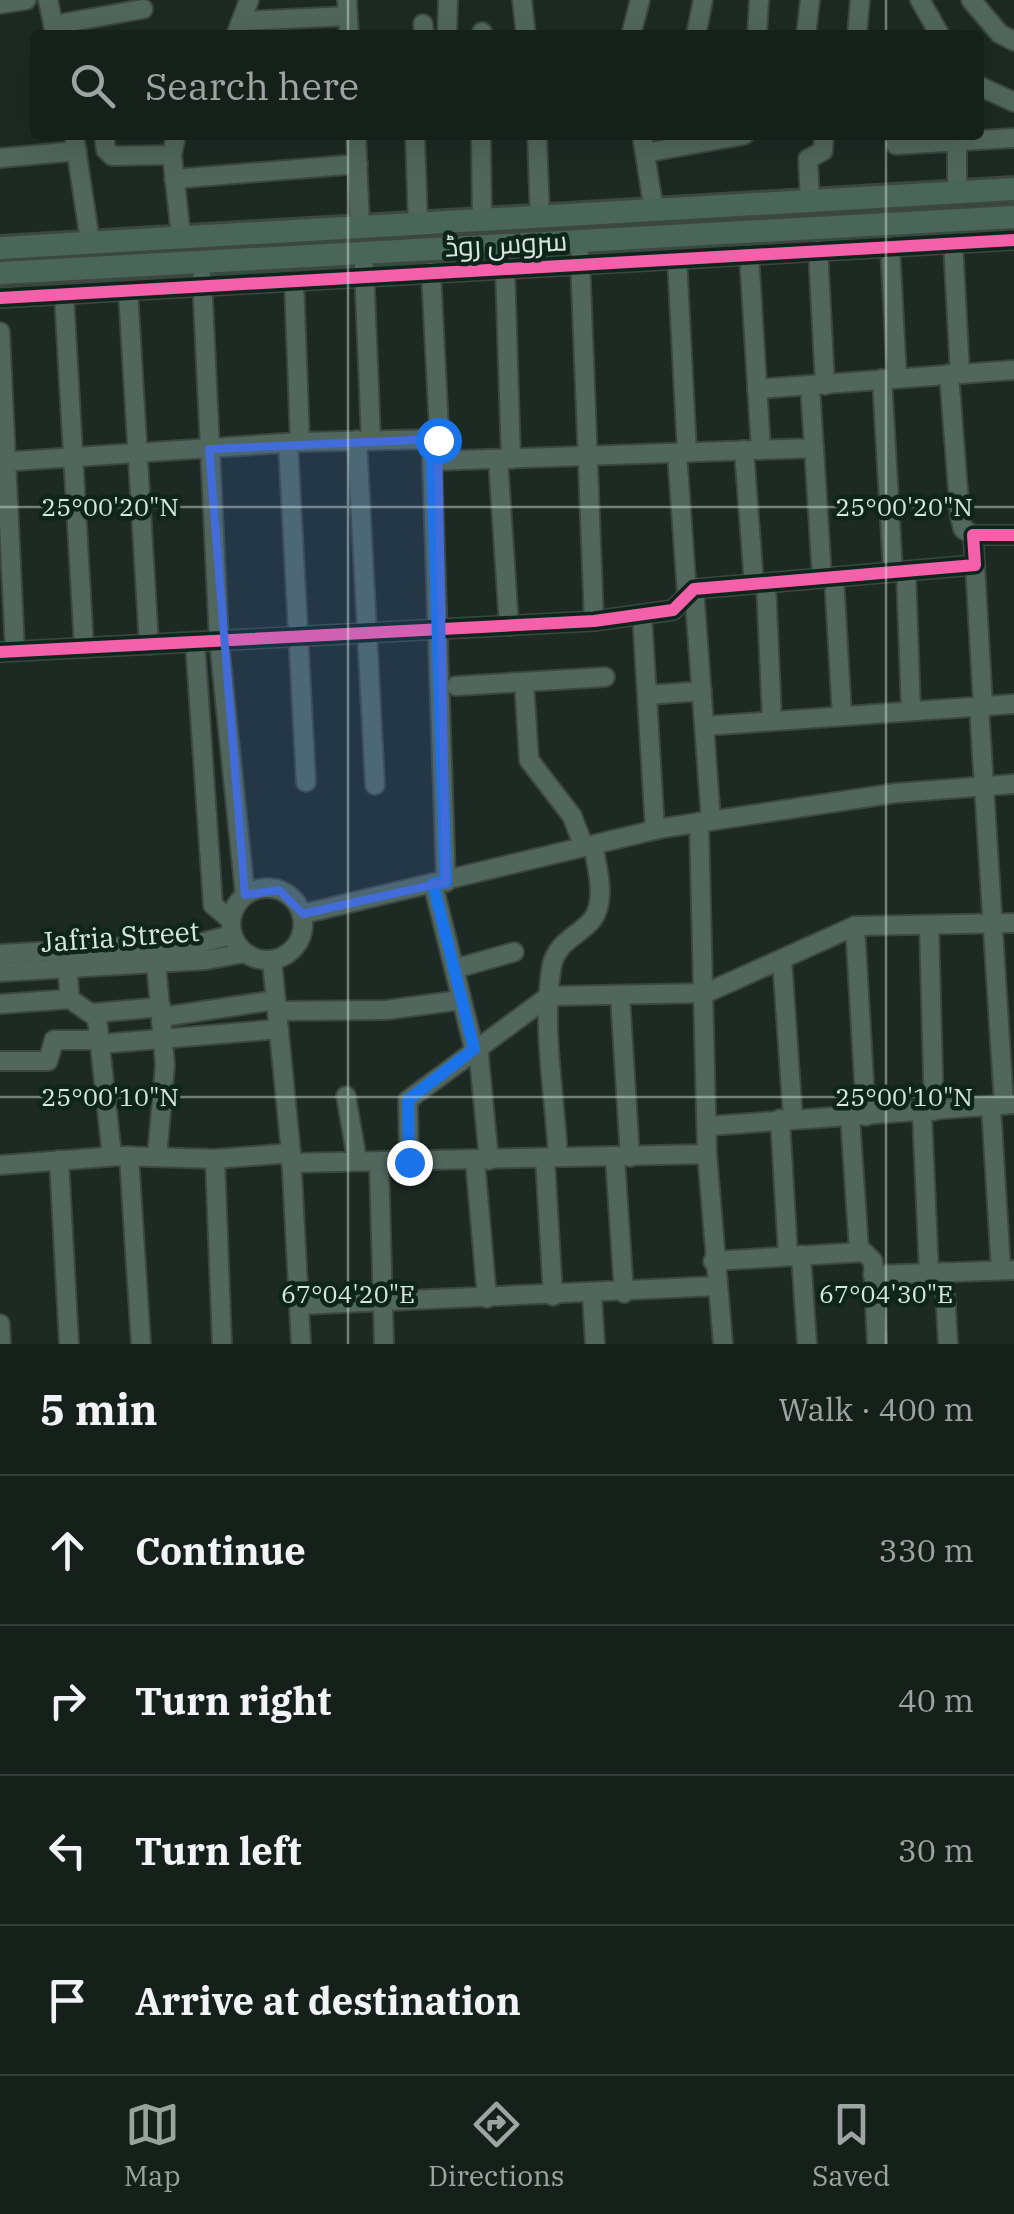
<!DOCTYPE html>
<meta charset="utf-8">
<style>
:root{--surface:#16201b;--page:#1f2824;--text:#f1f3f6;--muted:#9ea3a3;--line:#353e3a;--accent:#97a49e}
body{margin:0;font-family:"IBM Plex Serif",Cairo,serif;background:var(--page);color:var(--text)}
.stop{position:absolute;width:30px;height:30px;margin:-22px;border:8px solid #1a73e8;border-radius:50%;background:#fff}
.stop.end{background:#1a73e8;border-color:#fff;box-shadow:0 2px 10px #0008}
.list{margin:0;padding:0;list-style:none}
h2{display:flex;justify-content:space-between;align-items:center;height:130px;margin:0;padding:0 40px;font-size:42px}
h2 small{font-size:32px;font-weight:400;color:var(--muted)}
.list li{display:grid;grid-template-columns:65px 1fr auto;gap:30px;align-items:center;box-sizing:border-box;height:150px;padding:0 40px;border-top:2px solid var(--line)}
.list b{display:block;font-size:38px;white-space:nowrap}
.list em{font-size:32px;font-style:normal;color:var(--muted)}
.icon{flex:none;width:55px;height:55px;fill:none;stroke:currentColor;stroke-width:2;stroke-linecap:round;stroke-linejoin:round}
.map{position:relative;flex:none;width:1014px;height:1344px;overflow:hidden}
.search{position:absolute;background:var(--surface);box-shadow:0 10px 40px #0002;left:30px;right:30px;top:30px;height:110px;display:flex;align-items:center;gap:25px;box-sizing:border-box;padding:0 35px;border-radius:10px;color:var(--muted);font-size:38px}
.sheet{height:730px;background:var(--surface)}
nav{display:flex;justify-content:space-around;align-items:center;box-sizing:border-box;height:140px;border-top:2px solid var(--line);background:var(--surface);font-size:28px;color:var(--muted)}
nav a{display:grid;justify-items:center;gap:5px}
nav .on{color:var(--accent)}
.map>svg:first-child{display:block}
</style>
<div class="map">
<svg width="1014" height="1344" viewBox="0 0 1014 1344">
<rect width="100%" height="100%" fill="#1d2a24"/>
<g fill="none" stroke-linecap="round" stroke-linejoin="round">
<defs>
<g id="minor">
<path d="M48,0L55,34"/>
<path d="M347,0L349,35"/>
<path d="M522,0L526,35"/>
<path d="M920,0L940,35"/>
<path d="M971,0L1000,34L1014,41"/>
<path d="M0,4L26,0"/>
<path d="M242,21L348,16"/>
<path d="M423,24L424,35"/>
<path d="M53,25L143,9"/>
<path d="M482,32V35"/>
<path d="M236,35L249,0"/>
<path d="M447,35L448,0"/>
<path d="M631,35L640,0"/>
<path d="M696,35L703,0"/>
<path d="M757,35L759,0"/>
<path d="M806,35L810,0"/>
<path d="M857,35L860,0"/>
<path d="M979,86L1014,102"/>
<path d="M74,135L90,241"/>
<path d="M104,135L106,150L112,156L172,155"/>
<path d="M176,135L172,155L181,236"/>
<path d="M356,135L360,226"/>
<path d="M415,135L418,224"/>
<path d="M481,135L482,221"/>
<path d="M537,135L540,218"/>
<path d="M642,135L654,211"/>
<path d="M896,145L1014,138"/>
<path d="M645,153L744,135"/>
<path d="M0,158L77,151"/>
<path d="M174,179L358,164"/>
<path d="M957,193V135"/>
<path d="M810,202L808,159L823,151L824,135"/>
<path d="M953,243L960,374"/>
<path d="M890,246L897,378"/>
<path d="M818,250L825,385"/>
<path d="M749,254L761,450"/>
<path d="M580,257L594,621"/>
<path d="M677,259L687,452"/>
<path d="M364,266L371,440"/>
<path d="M505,268L511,459"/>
<path d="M431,272L439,429L432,461L446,882"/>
<path d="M202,278L219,641L245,895"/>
<path d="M294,281L300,442"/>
<path d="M128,291L149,645"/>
<path d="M64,295L84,648"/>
<path d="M0,298L1014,240"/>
<path d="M0,332L15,651"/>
<path d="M949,374L960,516L963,529L973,535"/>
<path d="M882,379L893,572"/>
<path d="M757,389L1014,370"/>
<path d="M357,440L375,785"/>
<path d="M288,443L306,782"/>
<path d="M814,448L822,578"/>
<path d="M744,450L754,584"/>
<path d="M677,453L687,594"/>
<path d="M498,459L509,626"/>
<path d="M432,461L814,448L810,387"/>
<path d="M0,462L300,442L438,439"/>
<path d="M975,565L983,706"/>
<path d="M906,571L911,711"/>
<path d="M834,577L842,716"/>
<path d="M766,583L772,721"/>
<path d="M694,589L711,820"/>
<path d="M642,614L655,830"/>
<path d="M195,642L213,905L231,920"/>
<path d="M0,652L594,621L673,610L694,589L975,565L973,535H1014"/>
<path d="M524,682L529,760L572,816L584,847"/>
<path d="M456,686L605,677"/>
<path d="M647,695L702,691"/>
<path d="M979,706L1004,1105"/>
<path d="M705,726L1014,704"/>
<path d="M699,822L707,1154L723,1344"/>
<path d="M433,884L474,1049"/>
<circle cx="267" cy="924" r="36"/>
<path d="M303,914L663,828L896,793L1014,784"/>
<path d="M929,925L934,1111"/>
<path d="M855,926L866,1116"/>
<path d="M0,954L200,943L232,935"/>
<path d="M782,959L793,1119"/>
<path d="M272,961L291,1153L301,1344"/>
<path d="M156,962L165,1065L157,1157"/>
<path d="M67,967L70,999L97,1018L112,1156"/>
<path d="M454,969L514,952"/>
<path d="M0,972L206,960L244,953"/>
<path d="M620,995L630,1157"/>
<path d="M0,1004L70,999"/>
<path d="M277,1011L386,1010L461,1000"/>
<path d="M94,1013L161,1007"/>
<path d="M162,1017L276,1000"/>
<path d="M100,1044L279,1029"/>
<path d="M478,1047L489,1160"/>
<path d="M0,1061H48L54,1040H100"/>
<path d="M346,1096L357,1160"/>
<path d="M991,1106L1001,1270"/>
<path d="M922,1112L929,1273"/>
<path d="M850,1117L859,1251"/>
<path d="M780,1119L788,1255"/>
<path d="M708,1126L1014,1104"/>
<path d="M129,1156L141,1344"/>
<path d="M558,1157C555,1096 541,1025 552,965C557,942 578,936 592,920C607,901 597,867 593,845"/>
<path d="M615,1158L624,1293"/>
<path d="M215,1159L222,1344"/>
<path d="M545,1159L553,1296"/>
<path d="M59,1160L69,1344"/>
<path d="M475,1160L487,1298"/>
<path d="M409,1162L408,1100L549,996L706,993L855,926L1014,923"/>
<path d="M291,1163L707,1154"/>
<path d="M379,1163L384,1344"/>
<path d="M0,1165L119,1156L215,1159L291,1153"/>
<path d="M801,1255L807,1344"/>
<path d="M713,1261L864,1252L873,1261L877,1344"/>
<path d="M944,1272L948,1344"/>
<path d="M873,1275L1014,1270"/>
<path d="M592,1295L595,1344"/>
<path d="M299,1305L717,1286"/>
<path d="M0,1324L1,1344"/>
</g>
<g id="major">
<path d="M0,248L1014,189"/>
<path d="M0,273L1014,217"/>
</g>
</defs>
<use href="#minor" stroke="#3c4742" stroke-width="22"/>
<use href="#major" stroke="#3c4742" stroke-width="28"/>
<use href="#minor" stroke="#51675d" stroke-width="18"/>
<use href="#major" stroke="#4a665a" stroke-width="22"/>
<defs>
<g id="cycleway">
<path d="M0,298L1014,240"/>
<path d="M0,652L594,621L673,610L694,589L975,565L973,535H1014"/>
</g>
</defs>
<use href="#cycleway" stroke="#0e251b" stroke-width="19"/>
<use href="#cycleway" stroke="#f560ab" stroke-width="12"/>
</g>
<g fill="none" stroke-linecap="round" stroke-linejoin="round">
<path stroke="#1a73e8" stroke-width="12" d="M409,1162L408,1100L474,1049L433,884L446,882L432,461L438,440"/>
</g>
<path fill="#426cd9" fill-opacity="0.2" stroke="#426cd9" stroke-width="8" stroke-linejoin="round" d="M438,439L446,882L303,914L279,890L245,895L209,449Z"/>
<path fill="none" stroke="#d8e6df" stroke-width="2.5" stroke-opacity="0.45" d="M348,0V35M886,0V35M348,135V1344M886,135V1344M0,507H1014M0,1097H1014"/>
<g text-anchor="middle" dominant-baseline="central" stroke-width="9" stroke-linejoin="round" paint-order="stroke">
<g font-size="28" fill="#d8e6df" stroke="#0e251b">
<text transform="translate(506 243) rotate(-3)">سروس روڈ</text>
<text transform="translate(120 936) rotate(-4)">Jafria Street</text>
</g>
</g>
<g font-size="25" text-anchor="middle" fill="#d8e6df" stroke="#0e251b" stroke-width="9" stroke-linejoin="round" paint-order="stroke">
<text x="110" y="516">25°00'20"N</text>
<text x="904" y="516">25°00'20"N</text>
<text x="110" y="1106">25°00'10"N</text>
<text x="904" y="1106">25°00'10"N</text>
<text x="348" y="1303">67°04'20"E</text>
<text x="886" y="1303">67°04'30"E</text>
</g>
</svg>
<div class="stop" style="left:438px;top:440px"></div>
<div class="stop end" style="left:409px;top:1162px"></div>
<div class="search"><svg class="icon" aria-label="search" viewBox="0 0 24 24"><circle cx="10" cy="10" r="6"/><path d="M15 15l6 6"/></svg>Search here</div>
</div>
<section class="sheet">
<h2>5 min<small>Walk · 400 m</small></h2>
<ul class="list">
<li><svg class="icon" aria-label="ahead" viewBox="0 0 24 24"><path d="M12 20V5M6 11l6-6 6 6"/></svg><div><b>Continue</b></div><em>330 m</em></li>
<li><svg class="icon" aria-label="right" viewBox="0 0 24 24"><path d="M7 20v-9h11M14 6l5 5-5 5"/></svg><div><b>Turn right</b></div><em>40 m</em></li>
<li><svg class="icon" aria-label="left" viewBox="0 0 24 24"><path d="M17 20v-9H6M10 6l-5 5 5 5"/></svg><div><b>Turn left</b></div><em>30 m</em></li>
<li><svg class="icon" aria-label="arrive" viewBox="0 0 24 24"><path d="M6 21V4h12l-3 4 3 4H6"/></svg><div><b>Arrive at destination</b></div></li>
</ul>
</section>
<nav>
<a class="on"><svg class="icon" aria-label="map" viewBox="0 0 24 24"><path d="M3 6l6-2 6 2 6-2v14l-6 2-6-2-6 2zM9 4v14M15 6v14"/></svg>Map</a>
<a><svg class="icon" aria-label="directions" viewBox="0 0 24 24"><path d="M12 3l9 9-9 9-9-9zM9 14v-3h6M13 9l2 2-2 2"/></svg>Directions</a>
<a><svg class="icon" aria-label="saved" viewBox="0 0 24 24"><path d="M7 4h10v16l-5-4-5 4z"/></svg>Saved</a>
</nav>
